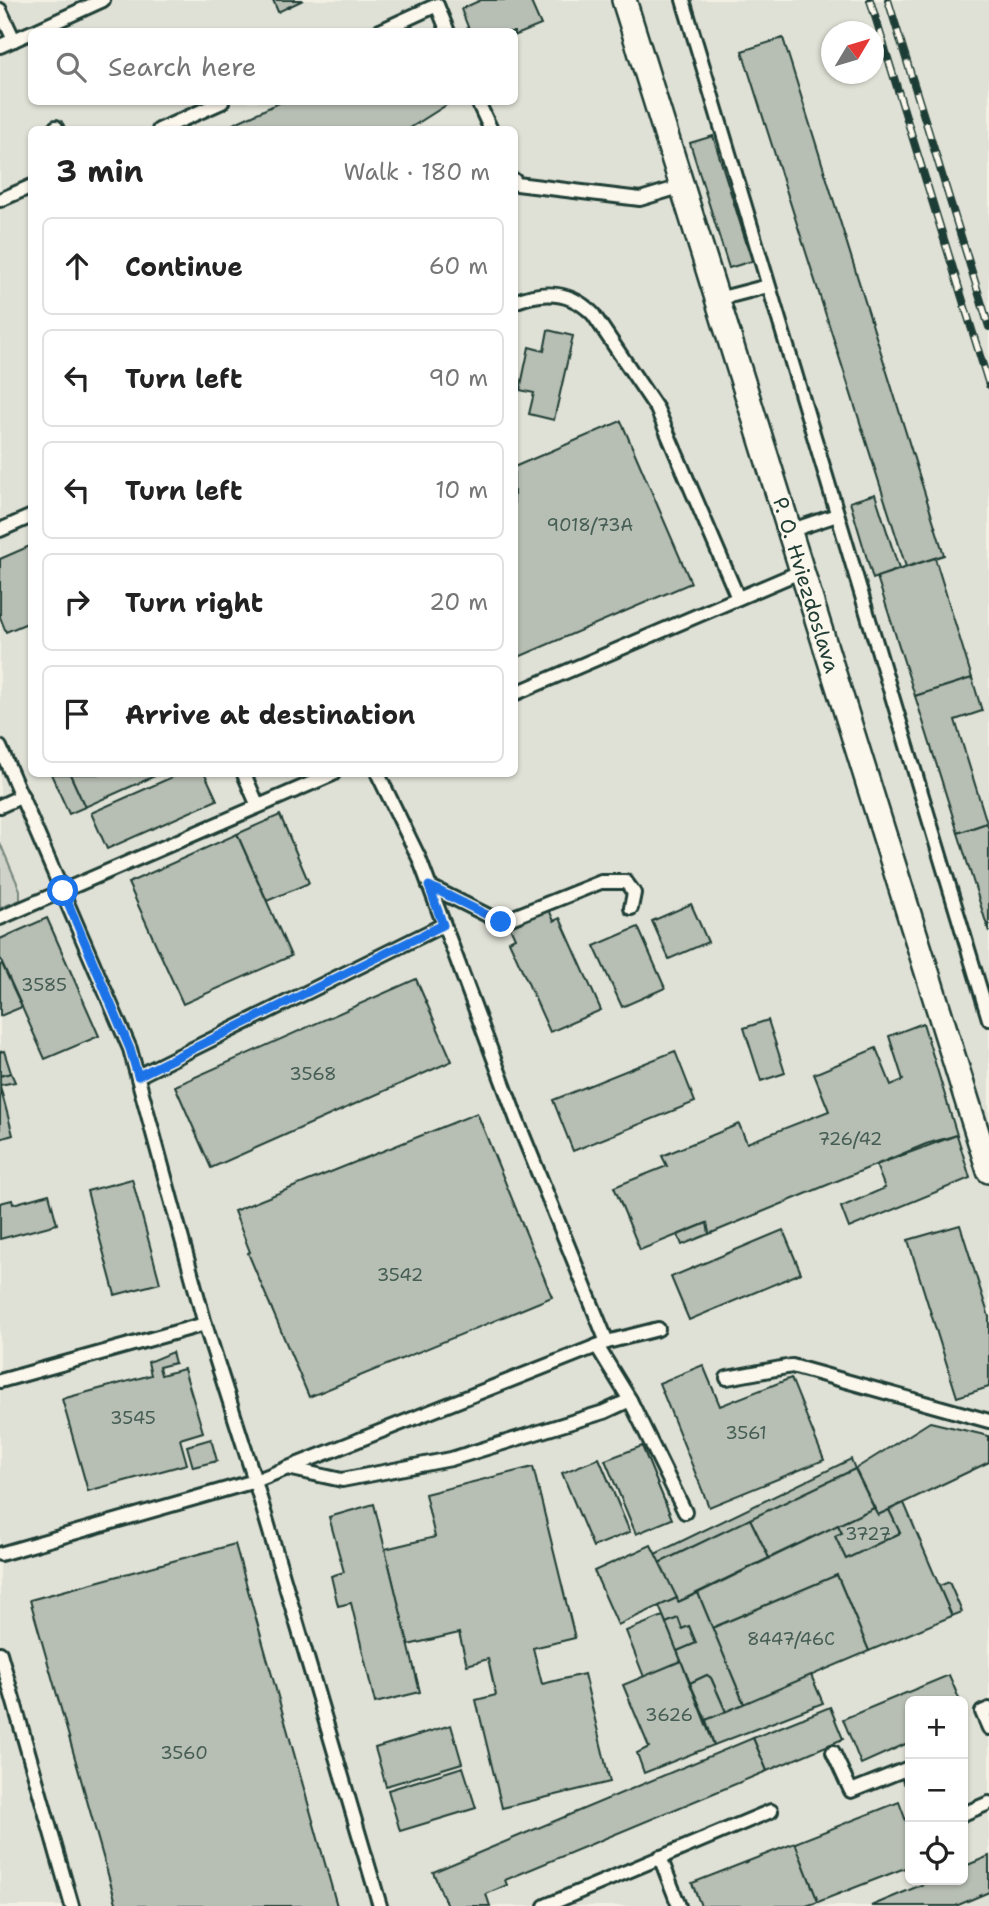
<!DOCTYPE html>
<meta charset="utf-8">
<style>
:root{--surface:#fff;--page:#f6f6f6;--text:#222;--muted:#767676;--line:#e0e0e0}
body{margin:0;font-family:"Shantell Sans",sans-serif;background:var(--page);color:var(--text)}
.controls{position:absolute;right:21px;bottom:21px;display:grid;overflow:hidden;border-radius:10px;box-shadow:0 2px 5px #0004}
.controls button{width:63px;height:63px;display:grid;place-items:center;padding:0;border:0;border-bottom:2px solid var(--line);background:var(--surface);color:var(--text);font:35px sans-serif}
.compass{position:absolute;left:821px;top:21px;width:63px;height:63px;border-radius:50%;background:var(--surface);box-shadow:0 2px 5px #0004;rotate:52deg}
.stop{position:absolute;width:21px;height:21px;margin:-16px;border:5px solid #1a73e8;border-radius:50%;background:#fff}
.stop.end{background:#1a73e8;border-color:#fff;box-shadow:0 2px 7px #0008}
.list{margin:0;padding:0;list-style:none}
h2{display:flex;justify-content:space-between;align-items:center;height:91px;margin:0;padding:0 28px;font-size:30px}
h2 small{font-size:23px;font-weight:400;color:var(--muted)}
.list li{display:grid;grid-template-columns:46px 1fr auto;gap:21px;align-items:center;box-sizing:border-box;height:98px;margin:0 14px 14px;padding:0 14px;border:2px solid var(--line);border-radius:10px}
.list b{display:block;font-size:26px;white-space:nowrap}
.list em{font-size:23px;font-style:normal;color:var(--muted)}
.icon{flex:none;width:38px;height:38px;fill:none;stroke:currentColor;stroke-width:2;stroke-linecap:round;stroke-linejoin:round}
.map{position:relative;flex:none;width:989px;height:1906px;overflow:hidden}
.search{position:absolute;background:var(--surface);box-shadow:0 2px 5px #0004;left:28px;top:28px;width:490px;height:77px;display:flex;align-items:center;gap:18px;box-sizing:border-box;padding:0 24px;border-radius:10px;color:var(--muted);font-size:26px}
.panel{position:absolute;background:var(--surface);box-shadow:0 2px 5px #0004;left:28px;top:126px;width:490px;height:651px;border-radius:10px}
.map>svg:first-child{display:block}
</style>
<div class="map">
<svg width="989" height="1906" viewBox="0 0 989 1906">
<rect width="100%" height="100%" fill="#f2f0e5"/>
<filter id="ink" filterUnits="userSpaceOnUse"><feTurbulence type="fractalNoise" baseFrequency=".0143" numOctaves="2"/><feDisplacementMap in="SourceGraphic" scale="14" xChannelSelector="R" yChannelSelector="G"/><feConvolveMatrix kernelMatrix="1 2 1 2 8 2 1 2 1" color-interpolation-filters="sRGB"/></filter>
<g filter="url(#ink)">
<path fill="#e0e1d6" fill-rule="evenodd" d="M0,0H989V1906H0ZM32,32H514V102H32ZM832,32H874V74H832ZM32,130H514V774H32ZM910,1701H963V1880H910Z"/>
<path fill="#cfd2c8" stroke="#77887e" stroke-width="2" d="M0,843L20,890V900L0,908Z"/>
<g fill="#b7beb3" stroke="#1f3d34" stroke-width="2">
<path d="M273,0H303L278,12Z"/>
<path d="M481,0H530L541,25L514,36V32H470L461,9Z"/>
<path d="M783,38L944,555L906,567L742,51Z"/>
<path d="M281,102H451L407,130H220Z"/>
<path d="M713,136L752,261L729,268L690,143Z"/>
<path d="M548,330L573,336L554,420L529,414L534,393L520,390L529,347L544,351Z"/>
<path d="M621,421L691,583L514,659V467Z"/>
<path d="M875,494L899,569L873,579L850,502Z"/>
<path d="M32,545V621L6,632L0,617V559Z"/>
<path d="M935,558L972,678L915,696L877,577Z"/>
<path d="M972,678L982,711L955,720L987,823L958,833L915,696Z"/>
<path d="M51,774H70L85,807L69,814Z"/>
<path d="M70,774H159L85,807Z"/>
<path d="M179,774H205L217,800L107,849L91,813Z"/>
<path d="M280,815L309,883L267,901L237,834Z"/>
<path d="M987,823L989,830V932L958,833Z"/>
<path d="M237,834L291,956L183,1004L128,883Z"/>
<path d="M691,904L708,942L669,959L652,921Z"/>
<path d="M549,910L554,921L560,918L601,1010L550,1032L509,941L515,938L510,927Z"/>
<path d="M47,918L99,1036L45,1059L0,958V939Z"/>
<path d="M638,927L665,988L622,1007L594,946Z"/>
<path d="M2,964L22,1007L0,1016V965Z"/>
<path d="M416,979L452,1061L211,1168L175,1086Z"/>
<path d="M768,1020L785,1073L761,1081L744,1028Z"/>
<path d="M923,1023L957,1135L926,1144L709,1234L707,1223L640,1250L614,1187L667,1166L662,1156L739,1124L747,1143L829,1111L814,1074L876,1048L891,1085L903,1080L889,1036Z"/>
<path d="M4,1051L11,1073L0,1076V1052Z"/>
<path d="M675,1051L695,1102L573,1151L553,1100Z"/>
<path d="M11,1073L15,1082L0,1085V1076Z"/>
<path d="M0,1086L13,1135L0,1139Z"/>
<path d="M477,1113L552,1297L309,1397L248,1253L250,1252L234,1211Z"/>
<path d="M957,1135L970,1178L849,1228L841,1207L885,1188L876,1165Z"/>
<path d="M132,1179L160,1283L115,1295L87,1191Z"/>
<path d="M49,1194L57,1224L0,1239V1203L12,1200L13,1204Z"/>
<path d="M707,1223L709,1234L682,1245L678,1235Z"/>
<path d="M960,1225L989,1317V1387L957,1397L908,1240Z"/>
<path d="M783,1230L801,1273L689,1320L671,1277Z"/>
<path d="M172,1352L175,1363L159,1367L161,1375L184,1369L203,1432L180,1439L187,1464L88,1491L62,1399L151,1375L148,1362Z"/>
<path d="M703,1365L720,1406L791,1378L824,1460L709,1507L659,1383Z"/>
<path d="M930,1422L989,1436V1462L878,1515L855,1469Z"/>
<path d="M211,1439L217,1461L193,1467L187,1446Z"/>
<path d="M642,1446L672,1519L636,1534L605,1460Z"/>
<path d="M599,1458L630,1532L593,1547L562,1473Z"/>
<path d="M851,1459L855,1469L659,1563L655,1554Z"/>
<path d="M533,1467L575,1638L533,1648L542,1684L584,1674L610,1782L502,1808L476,1700L496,1695L488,1659L467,1665L459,1633L408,1645L385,1549L435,1537L425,1494Z"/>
<path d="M855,1469L874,1508L769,1558L750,1519Z"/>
<path d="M904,1503L952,1616L869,1651L837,1575L712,1628L698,1593L838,1525L842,1533L835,1536L846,1559L900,1533L889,1510Z"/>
<path d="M374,1504L420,1692L375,1703L351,1603L338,1606L331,1576L344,1572L329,1517Z"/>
<path d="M874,1508L878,1515L889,1510L900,1533L846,1559L835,1536L842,1533L838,1525Z"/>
<path d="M750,1519L769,1558L678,1602L659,1563Z"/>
<path d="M235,1544L337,1906H117L30,1600Z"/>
<path d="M651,1545L677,1598L618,1625L594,1571Z"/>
<path d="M837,1575L869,1651L744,1704L712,1628Z"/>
<path d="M949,1582L962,1612L952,1616L939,1586Z"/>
<path d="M698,1593L744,1704L726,1712L711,1678L707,1675L690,1683L677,1651L696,1643L689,1626L682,1629L678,1618L666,1623L659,1606L677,1598L678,1602Z"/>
<path d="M663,1616L681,1661L644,1677L626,1631Z"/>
<path d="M678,1618L682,1629L689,1626L696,1643L677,1651L666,1623Z"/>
<path d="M681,1661L714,1745L644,1773L637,1753L649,1747L623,1685Z"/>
<path d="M707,1675L711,1678L726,1712L706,1720L690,1683Z"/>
<path d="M811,1675L823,1703L714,1745L706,1720Z"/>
<path d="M949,1675L960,1701H910V1742L861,1764L843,1719Z"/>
<path d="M830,1707L843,1739L767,1771L753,1738Z"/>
<path d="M451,1725L462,1763L386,1786L375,1748Z"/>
<path d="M753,1738L767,1771L505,1880L507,1885L486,1894L490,1906H447L433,1872Z"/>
<path d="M463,1767L476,1808L400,1831L388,1790Z"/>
<path d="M899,1802L910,1832V1866L818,1902L795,1843Z"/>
<path d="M795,1843L818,1902L806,1906H701L692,1883Z"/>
<path d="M989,1856V1892L956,1906H871L933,1880H963V1867Z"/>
</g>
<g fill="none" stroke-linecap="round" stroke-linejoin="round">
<defs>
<g id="lane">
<path d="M683,0L989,1019"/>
<path d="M0,10L14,40"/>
<path d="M33,32L103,0"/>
<path d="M378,32L437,5L448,32"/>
<path d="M0,46L32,32"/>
<path d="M478,102L491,130"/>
<path d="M56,127L57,130"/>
<path d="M159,130L222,102"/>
<path d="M514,180L517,184L640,199L683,186"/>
<path d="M0,200L32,186"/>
<path d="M718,299L768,286"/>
<path d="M514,302C543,290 571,291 593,314L657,409L738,598"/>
<path d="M0,530L32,516"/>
<path d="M789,531L837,515"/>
<path d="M514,694L802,571"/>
<path d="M0,747L130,1049L205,1324L255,1481L380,1906"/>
<path d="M244,774L258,806"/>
<path d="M0,806L22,796"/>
<path d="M429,886L501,922L601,882H626L634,893L631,908"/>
<path d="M0,918L333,774"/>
<path d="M138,1076L443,925"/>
<path d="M607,1342L658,1329"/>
<path d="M597,1346L630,1400L685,1512"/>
<path d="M727,1378L792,1366L989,1421"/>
<path d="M0,1381L205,1324"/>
<path d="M287,1468L342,1480L451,1459L604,1412L630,1400"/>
<path d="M0,1554L255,1481L607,1342L518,1123L419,858L378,774"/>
<path d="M0,1653L72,1906"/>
<path d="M989,1709L982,1712L989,1728"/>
<path d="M833,1752L851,1791L906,1769L910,1778"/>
<path d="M963,1814L989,1803"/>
<path d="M660,1857L679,1906"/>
<path d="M545,1906L771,1811"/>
</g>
<path id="street" d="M624,0L989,1171"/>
</defs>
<use href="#lane" stroke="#1f3d34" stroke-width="18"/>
<use href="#street" stroke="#1f3d34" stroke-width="28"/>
<use href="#lane" stroke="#fbf7ec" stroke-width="12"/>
<use href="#street" stroke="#fbf7ec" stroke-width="23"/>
<defs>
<g id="rail">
<path d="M870,0L989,385"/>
<path d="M888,0L989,327"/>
</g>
</defs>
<use href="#rail" stroke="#1f3d34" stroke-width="8"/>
<use href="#rail" stroke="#fbf7ec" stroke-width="5" stroke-dasharray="16" stroke-linecap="butt"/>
</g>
</g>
<g fill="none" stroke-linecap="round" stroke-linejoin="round" filter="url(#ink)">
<path stroke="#1a73e8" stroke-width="9" d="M63,891L130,1049L138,1076L443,925L429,886L501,922"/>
</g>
<g text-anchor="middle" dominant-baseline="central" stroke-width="5" stroke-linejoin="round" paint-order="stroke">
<g font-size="18" fill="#455d54">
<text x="590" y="525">9018/73A</text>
<text x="44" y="985">3585</text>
<text x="313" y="1074">3568</text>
<text x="850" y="1139">726/42</text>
<text x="400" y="1275">3542</text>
<text x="133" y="1418">3545</text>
<text x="746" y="1433">3561</text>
<text x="868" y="1534">3727</text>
<text x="791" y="1639">8447/46C</text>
<text x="669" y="1715">3626</text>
<text x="184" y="1753">3560</text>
</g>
<g font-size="21" fill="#1f3d34" stroke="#fbf7ec">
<text transform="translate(806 585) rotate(73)">P. O. Hviezdoslava</text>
</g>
</g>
</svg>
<div class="controls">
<button>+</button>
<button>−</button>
<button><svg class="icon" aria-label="locate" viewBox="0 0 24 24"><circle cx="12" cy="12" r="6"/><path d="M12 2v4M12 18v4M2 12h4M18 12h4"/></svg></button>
</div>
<svg class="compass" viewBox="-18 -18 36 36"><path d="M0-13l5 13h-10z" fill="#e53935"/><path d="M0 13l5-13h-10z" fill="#767676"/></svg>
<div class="stop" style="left:63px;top:891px"></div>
<div class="stop end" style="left:501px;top:922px"></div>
<div class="search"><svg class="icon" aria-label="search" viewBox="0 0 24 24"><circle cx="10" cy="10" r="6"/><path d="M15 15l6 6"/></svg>Search here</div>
<section class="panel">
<h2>3 min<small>Walk · 180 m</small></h2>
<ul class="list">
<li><svg class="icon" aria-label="ahead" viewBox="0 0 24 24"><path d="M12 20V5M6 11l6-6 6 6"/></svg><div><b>Continue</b></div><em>60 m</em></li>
<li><svg class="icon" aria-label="left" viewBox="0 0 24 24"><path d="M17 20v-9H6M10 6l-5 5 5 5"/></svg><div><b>Turn left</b></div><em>90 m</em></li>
<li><svg class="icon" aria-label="left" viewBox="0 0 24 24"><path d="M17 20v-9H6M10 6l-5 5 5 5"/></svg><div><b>Turn left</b></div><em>10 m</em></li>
<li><svg class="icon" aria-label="right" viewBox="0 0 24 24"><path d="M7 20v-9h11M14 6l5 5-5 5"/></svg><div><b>Turn right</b></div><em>20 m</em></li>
<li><svg class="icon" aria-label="arrive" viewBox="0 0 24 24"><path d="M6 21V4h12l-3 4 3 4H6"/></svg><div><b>Arrive at destination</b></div></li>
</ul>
</section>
</div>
